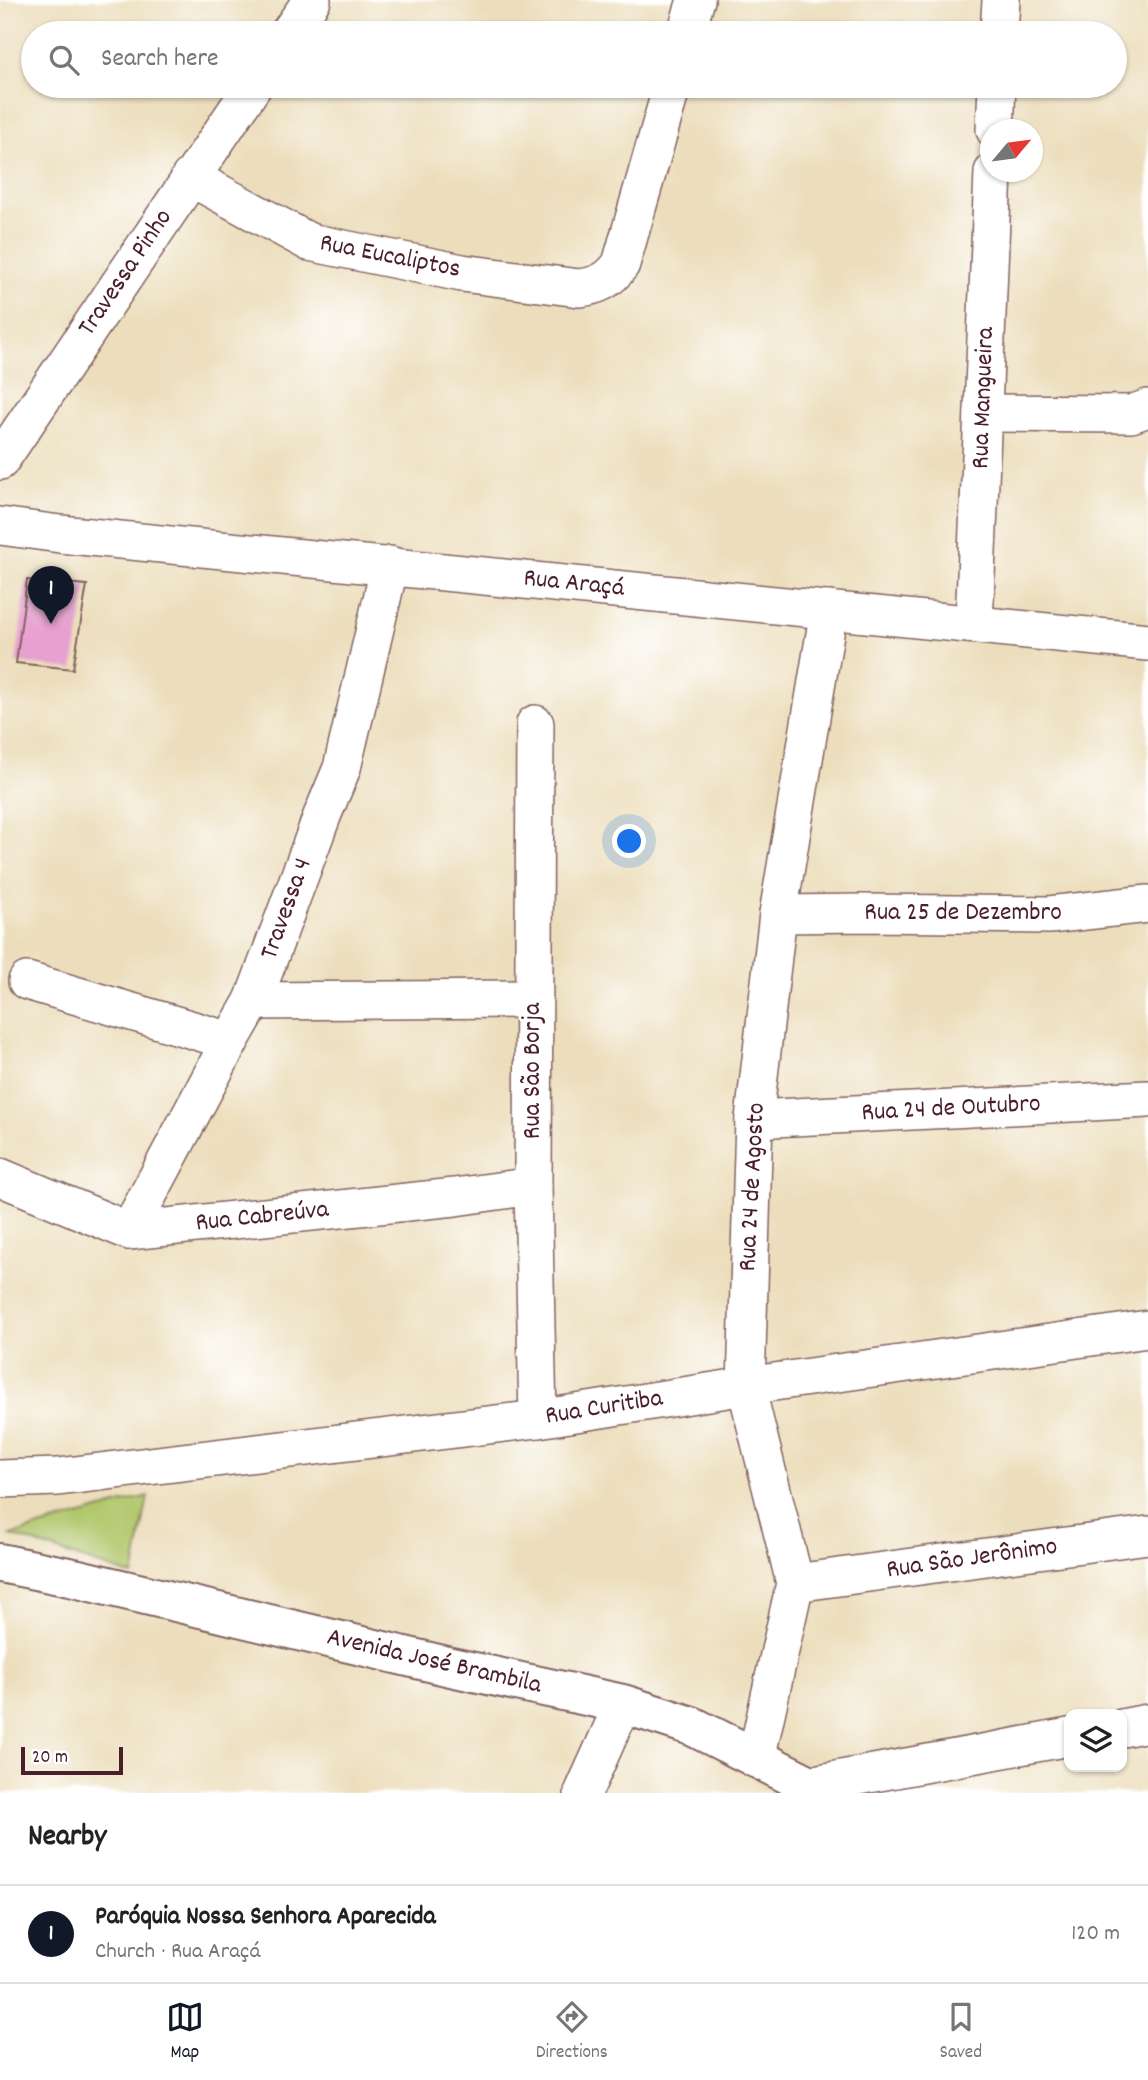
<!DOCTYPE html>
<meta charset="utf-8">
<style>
:root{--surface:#fff;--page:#f2f2f2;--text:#222;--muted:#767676;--line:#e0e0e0;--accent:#111827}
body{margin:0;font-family:Dekko,sans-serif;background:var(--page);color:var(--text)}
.controls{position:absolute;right:21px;bottom:21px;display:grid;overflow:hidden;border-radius:14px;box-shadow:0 2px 5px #0004}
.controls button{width:63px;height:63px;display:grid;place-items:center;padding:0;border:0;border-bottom:2px solid var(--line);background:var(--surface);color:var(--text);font:35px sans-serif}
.compass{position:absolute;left:980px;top:119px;width:63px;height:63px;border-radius:50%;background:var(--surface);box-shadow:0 2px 5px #0004;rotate:61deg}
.scale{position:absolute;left:21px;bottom:18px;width:102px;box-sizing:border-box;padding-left:7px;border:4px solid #4a1f2b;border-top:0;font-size:19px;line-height:24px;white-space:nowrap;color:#4a1f2b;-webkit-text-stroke:5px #fff;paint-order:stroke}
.you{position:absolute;left:630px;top:842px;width:24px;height:24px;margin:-18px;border:5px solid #fff;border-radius:50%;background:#1a73e8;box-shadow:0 0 0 10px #1a73e833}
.badge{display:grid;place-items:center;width:46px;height:46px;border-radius:50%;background:var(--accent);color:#fff;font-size:23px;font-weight:700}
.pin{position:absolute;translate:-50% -58px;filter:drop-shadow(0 2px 4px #0008)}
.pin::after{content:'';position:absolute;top:37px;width:24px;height:21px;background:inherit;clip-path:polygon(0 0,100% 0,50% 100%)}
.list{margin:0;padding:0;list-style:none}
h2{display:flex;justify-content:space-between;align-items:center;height:91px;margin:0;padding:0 28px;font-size:30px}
h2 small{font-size:23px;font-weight:400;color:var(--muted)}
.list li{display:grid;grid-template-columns:46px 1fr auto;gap:21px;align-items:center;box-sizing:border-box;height:98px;padding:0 28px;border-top:2px solid var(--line)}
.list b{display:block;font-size:26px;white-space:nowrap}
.list p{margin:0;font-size:23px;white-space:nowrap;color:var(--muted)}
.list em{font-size:23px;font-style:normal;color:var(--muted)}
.icon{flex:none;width:38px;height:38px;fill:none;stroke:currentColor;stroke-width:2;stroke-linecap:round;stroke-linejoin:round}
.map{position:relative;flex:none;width:1148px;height:1793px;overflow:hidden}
.search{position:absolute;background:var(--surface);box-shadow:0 2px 5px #0004;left:21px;right:21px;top:21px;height:77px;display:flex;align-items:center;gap:18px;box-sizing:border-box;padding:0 24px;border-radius:38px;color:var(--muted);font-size:26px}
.sheet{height:189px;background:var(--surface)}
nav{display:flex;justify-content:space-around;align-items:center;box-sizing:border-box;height:98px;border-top:2px solid var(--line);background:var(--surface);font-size:19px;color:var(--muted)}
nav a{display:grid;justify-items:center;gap:4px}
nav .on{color:var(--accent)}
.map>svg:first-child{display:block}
</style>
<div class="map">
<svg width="1148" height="1793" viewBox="0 0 1148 1793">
<rect width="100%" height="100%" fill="#fff"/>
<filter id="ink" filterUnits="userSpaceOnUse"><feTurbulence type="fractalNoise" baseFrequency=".0143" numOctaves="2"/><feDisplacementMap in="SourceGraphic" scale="14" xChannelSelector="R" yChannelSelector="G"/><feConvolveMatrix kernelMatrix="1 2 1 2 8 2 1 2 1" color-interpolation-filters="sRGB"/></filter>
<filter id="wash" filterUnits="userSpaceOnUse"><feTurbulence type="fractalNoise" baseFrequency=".00686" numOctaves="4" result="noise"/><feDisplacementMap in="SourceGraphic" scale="28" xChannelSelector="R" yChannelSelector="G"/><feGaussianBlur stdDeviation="1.57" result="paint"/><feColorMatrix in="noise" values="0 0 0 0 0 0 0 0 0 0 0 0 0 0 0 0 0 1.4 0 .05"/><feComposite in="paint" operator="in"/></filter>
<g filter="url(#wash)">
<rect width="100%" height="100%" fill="#ecdebc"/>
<path fill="#b1c76c" stroke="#7e734c" stroke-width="2" d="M148,1496L133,1576L11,1535Z"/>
<g id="blocks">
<path fill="#e7a0d0" d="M27,580L87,585L73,669L16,663Z"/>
</g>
</g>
<g filter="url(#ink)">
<use href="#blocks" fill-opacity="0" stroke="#83625e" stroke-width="2"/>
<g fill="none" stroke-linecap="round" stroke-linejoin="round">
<defs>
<g id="minor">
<path d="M289,33L312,0"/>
<path d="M686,33L696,0"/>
<path d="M999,33L1001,0"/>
<path d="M995,130L997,86"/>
<path d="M190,177L309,242L462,273L579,288C598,286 610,280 621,264L672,86"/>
<path d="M983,413L1131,414L1148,408"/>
<path d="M0,461L253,86"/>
<path d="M0,526L60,534L1148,642"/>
<path d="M974,624L993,172"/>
<path d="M535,724L533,1186L538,1419"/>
<path d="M778,914L865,913L1049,915L1148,904"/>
<path d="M27,981L230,1041"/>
<path d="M253,1001L533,999"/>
<path d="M754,1119L1148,1099"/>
<path d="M0,1177L129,1231L455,1197L533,1186"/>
<path d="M129,1231L230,1041L253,1001L322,816L342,768L390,565"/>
<path d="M0,1479L58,1477L538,1419L746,1386L1148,1329"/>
<path d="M795,1583L1148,1535"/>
<path d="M1122,1728L1148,1723"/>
<path d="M756,1759L795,1583L746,1386L754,1119L778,914L829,610"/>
<path d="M809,1785L1069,1737"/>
<path d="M583,1793L623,1704"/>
</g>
<path id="major" d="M0,1563L74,1578L451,1667L623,1704L692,1726L826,1793"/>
</defs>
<use href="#minor" stroke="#83625e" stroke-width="40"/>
<use href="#major" stroke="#83625e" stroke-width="42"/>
<use href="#minor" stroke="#fff" stroke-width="37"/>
<use href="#major" stroke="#fff" stroke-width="38"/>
</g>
</g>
<g text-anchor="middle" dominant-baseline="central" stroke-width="5" stroke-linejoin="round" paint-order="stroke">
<g font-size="26" fill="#4a1f2b" stroke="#fff">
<text transform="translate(390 257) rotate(11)">Rua Eucaliptos</text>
<text transform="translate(126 273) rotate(-56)">Travessa Pinho</text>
<text transform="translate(984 398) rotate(-88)">Rua Mangueira</text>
<text transform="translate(574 584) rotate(6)">Rua Araçá</text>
<text transform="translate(287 909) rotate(-70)">Travessa 4</text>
<text x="963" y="913">Rua 25 de Dezembro</text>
<text transform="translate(533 1071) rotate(-90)">Rua São Borja</text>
<text transform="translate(951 1109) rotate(-3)">Rua 24 de Outubro</text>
<text transform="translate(753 1187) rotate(-87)">Rua 24 de Agosto</text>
<text transform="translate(262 1217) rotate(-6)">Rua Cabreúva</text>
<text transform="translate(604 1408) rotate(-9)">Rua Curitiba</text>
<text transform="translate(972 1559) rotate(-8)">Rua São Jerônimo</text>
<text transform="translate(434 1662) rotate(13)">Avenida José Brambila</text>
</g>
</g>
</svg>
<div class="controls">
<button><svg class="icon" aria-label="layers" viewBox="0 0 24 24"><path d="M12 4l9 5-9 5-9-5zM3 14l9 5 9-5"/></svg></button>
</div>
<svg class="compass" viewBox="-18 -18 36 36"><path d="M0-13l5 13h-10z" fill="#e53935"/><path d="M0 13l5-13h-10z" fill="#767676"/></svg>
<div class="scale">20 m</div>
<div class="you"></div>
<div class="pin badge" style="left:51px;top:624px">1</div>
<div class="search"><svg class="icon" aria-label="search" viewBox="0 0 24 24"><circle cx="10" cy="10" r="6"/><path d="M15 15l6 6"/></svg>Search here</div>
</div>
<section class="sheet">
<h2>Nearby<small></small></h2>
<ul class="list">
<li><span class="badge">1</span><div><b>Paróquia Nossa Senhora Aparecida</b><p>Church · Rua Araçá</p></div><em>120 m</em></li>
</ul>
</section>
<nav>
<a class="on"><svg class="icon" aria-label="map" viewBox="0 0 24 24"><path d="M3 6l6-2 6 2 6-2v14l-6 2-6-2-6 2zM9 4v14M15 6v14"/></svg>Map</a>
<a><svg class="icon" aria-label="directions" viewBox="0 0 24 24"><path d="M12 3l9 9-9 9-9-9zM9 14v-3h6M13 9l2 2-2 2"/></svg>Directions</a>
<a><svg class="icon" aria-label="saved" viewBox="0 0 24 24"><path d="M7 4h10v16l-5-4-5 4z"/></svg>Saved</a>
</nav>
